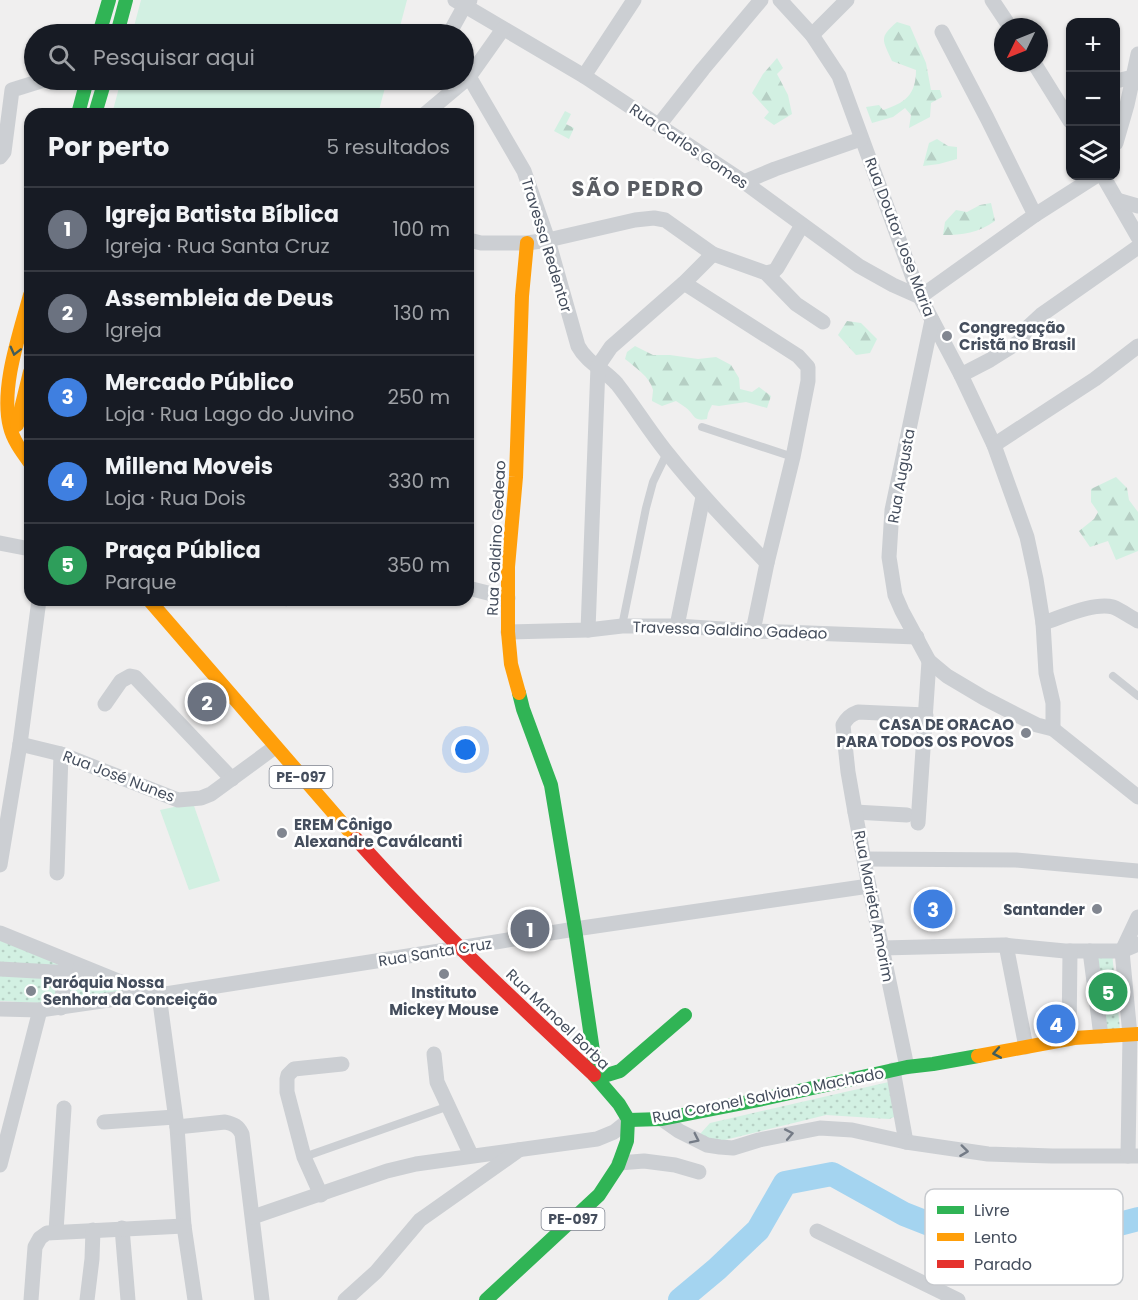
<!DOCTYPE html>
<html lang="pt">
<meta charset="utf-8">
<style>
:root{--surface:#171b24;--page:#242831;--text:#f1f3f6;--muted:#9ea1a6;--line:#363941;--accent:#7c3aed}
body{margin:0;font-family:Poppins,sans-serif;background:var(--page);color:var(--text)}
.controls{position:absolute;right:18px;top:18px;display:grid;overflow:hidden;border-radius:12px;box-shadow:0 2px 4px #0004}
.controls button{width:54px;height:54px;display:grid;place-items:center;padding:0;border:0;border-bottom:2px solid var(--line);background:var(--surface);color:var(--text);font:30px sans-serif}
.compass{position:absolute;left:994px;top:18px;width:54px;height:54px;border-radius:50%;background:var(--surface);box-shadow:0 2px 4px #0004;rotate:227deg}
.you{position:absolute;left:466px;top:750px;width:21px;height:21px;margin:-15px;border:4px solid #fff;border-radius:50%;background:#1a73e8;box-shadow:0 0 0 9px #1a73e833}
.badge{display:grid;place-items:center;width:39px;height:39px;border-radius:50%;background:var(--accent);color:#fff;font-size:20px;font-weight:700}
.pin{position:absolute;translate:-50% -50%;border:3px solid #fff;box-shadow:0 2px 6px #0006}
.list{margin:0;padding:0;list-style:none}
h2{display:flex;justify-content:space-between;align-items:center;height:78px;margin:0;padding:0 24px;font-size:26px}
h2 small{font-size:20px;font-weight:400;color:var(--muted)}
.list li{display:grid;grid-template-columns:39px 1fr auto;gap:18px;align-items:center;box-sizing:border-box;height:84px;padding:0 24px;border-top:2px solid var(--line)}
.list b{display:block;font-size:22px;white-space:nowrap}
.list p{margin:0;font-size:20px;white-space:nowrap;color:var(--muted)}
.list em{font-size:20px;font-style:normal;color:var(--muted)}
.icon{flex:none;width:33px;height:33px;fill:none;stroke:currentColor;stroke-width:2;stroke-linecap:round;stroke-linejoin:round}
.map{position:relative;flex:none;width:1138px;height:1300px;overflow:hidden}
.search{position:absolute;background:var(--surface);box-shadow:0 2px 4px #0004;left:24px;top:24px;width:450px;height:66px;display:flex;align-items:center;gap:15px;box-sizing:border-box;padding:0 21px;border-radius:33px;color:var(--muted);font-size:22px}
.panel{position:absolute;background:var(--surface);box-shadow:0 2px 4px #0004;left:24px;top:108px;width:450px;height:498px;border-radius:18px}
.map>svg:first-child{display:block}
</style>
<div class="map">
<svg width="1138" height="1300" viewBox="0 0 1138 1300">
<defs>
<pattern id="forest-firs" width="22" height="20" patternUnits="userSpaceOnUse" patternTransform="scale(1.5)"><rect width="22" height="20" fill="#d2f0e2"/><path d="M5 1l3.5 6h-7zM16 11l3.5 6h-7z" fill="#b6cfc4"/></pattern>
<pattern id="park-dots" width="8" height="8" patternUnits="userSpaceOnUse" patternTransform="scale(1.5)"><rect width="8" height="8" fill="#d2f0e2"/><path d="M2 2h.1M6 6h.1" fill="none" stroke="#b6cfc4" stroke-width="1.8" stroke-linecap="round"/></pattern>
</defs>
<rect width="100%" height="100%" fill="#f0efef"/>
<g fill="#d2f0e2">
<path d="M141,0H407L398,34H132Z"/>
<path d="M121,80H387L378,114H112Z"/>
<path d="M193,803L220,881L189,890L160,810Z"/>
</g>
<g fill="url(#forest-firs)">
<path d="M897,22L910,26L926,63L931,90H940L942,97L931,103L930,117L909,128L911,115L905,108L893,117L872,123L866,107L879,105L883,110C905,103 916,95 916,70L892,61C883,40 878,38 897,22Z"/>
<path d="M777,58L783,68L777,74L788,95L792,114L774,125L764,118L769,112L752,93L763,74Z"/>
<path d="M565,111L571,114L566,124L574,128L569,139L554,131Z"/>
<path d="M937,139L948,146L957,147V159L939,164L923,166L929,143Z"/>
<path d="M991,203L995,221C978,233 963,235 943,235L945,222L956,210L967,212L980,205Z"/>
<path d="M847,321L861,323L877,339L870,353L856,355L838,335Z"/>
<path d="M635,346L653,355H670L698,359L716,357L731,365L739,378L740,389L752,392L759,387L771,396L767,408L746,402L719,406L712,405L708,413L707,419C692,422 695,414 685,407C682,405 679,403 676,401L662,406L652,401C652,399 653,392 653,390C650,377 635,367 625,359L627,352Z"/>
<path d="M1116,477L1127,488L1129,500L1138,512V551L1116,560L1108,541L1090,547L1079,531L1094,519L1098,512L1091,502V489Z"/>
</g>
<g fill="url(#park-dots)">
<path d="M0,939L133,993L58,1004L0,1001Z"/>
<path d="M1112,953L1120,1029L1104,1030L1094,954Z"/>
<path d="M893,1081L897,1116L889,1119L826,1115L709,1144L700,1134L710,1123Z"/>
</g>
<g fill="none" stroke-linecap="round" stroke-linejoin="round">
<path stroke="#a4d4f0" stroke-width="24" d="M680,1300L717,1269L758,1230L785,1183L832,1174L904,1214L988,1247L1062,1239L1138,1219"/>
<g stroke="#cccfd3" stroke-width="8">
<path d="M702,427L793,457"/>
<path d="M283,600L286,602"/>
<path d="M622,626L646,508L653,482L667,453"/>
<path d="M1113,676L1138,696"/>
<path d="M304,1157L449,1106"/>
</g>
<g stroke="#cccfd3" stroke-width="15">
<path d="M455,0L584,76L744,182L859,266L893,285L920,297L1035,215L1096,176"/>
<path d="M780,0L812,35L839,76L920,297L961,375L994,445L1027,537L1036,579L1043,623L1046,673L1053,703V729"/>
<path d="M992,0L1010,27"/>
<path d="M942,32L987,118L1035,215"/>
<path d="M449,34L465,5L470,0"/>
<path d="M812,35L847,0"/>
<path d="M1034,63L1070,121"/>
<path d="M464,68L524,171L548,240L578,346C587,363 605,370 617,384C635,407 650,432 668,454C699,493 733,528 767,563"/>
<path d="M584,76L634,0"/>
<path d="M1116,81L1133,77"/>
<path d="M425,114L469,77L503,29"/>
<path d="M659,125L703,69L761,0"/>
<path d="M1116,143L1127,105L1138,54"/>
<path d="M0,157L4,152L12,90L44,80"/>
<path d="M1103,176L1138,237"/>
<path d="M744,182L775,169L861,139"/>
<path d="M1117,200L1138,206"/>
<path d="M468,238L469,240L481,243H527L548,240L635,220L654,218L665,220L713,254L766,273L796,304L823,322"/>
<path d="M766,273L774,271L777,268L802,225"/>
<path d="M684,283L798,356L808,367V381L793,457L767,563L753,631"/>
<path d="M932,320L892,510L889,557L895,595L902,611L929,661L947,676L984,698L1017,715L1037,725L1053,729L1138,797"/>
<path d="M961,375L990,360L1020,341L1028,327L1041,315L1138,247"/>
<path d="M994,445L1095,379L1138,346"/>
<path d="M0,543L30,549"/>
<path d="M468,588L508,598"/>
<path d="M1043,623C1062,617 1094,602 1113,607C1121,610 1130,617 1138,621"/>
<path d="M677,626L703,497"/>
<path d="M588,630L598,366L611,347L684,283L713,254"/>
<path d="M508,632L588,630L622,626H677L753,631L917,637"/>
<path d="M105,704L121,681L130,676L135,677L232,779"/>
<path d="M20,744L61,754L178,800L201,798L211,794L275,747"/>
<path d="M855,812L907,815"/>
<path d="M918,823L929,661"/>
<path d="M865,859L1016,860L1138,871"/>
<path d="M0,865L20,744L39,600"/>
<path d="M57,873L61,754"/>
<path d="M0,933L150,994"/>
<path d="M1006,945L1026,1047"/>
<path d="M882,948L1003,945L1065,951H1122L1138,944"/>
<path d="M1090,951L1101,1036"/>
<path d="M0,969L90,974"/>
<path d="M159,995L177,1127L184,1226L195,1300"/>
<path d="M61,1008L66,963"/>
<path d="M0,1009L40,1010L150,994L159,995L459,948L575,929L869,886"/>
<path d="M1069,1039L1070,951"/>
<path d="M434,1054L437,1082L471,1155"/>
<path d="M907,1067L869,886L855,812L848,772L843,725C847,718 850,715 858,712L926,715"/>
<path d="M893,1070L906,1142"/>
<path d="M662,1119L679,1131L707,1145L720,1147L733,1148L759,1140L820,1128L852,1130L906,1142L988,1154L1052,1156H1138"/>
<path d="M104,1122L175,1117"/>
<path d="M177,1127L225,1122C234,1124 238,1126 242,1134L262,1300"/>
<path d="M1128,1156L1130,1035L1122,951L1138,917"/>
<path d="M619,1163L644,1161L675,1165L699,1172"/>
<path d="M0,1165L40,1010"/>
<path d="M321,1195L304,1157L287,1092V1079L288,1075L294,1069L342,1064"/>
<path d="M253,1217L387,1171L416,1164L597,1139L614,1132L629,1120"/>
<path d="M122,1228L128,1300"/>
<path d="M56,1231L64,1108"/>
<path d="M817,1231L958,1300"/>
<path d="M31,1300L35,1247L40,1238L47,1233L184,1226"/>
<path d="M87,1300L92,1259L93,1230"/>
<path d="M345,1300L376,1272L420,1220L519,1150"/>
</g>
<g stroke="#30b455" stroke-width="14">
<path d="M99,34L109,0"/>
<path d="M117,34L126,0"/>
<path d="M78,114L87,80"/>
<path d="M95,114L105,80"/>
<path d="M519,693L523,709L551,785L575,929L597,1078L620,1071L685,1015"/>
<path d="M629,1120L662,1119L763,1099L907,1067L933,1064L978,1056"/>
<path d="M486,1300L599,1195L618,1166L627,1141L628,1119L619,1104L594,1075"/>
</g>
<g stroke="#ff9f0a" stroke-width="14">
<path d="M30,295C20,333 0,388 10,427C13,440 22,452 30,463"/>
<path d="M17,425L30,372"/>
<path d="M149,600L356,839"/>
<path d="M519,693L511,664L508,632V567L516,477L522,296L527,243"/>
<path d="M978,1056L1074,1038L1138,1034"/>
</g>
<path stroke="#e5322d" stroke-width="14" d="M356,839C431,923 513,999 594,1075"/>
</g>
<defs><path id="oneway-chevron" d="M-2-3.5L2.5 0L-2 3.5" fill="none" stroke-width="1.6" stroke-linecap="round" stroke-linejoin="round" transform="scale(1.5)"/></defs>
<g stroke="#425d5c">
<use href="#oneway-chevron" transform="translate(15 351) rotate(104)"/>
<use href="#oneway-chevron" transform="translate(997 1053) rotate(170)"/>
</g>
<g stroke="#747b86">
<use href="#oneway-chevron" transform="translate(789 1134) rotate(-11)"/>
<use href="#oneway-chevron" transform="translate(695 1139) rotate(26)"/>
<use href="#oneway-chevron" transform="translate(964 1151) rotate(7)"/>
</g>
<g fill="#818690" stroke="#fff" stroke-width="2">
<circle cx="947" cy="336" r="6"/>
<circle cx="1026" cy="733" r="6"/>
<circle cx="282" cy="833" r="6"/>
<circle cx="1097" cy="909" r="6"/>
<circle cx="444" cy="974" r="6"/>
<circle cx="31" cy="991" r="6"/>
</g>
<g text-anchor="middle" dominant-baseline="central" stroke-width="5" stroke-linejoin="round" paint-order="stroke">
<g fill="#fff" stroke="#7d838e" stroke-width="1.5">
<rect x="269.5" y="766" width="63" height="22" rx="4.5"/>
<rect x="541.5" y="1208" width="63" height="22" rx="4.5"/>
</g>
<g font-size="14" font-weight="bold" fill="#454e5d">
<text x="301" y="777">PE-097</text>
<text x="573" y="1219">PE-097</text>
</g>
<g font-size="15" fill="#454e5d" stroke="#fff">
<text transform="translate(689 146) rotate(34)">Rua Carlos Gomes</text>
<text transform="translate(900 237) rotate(69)">Rua Doutor Jose Maria</text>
<text transform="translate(547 245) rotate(73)">Travessa Redentor</text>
<text transform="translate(901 476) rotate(-80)">Rua Augusta</text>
<text transform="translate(496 538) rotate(-87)">Rua Galdino Gedeao</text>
<text transform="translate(730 630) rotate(2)">Travessa Galdino Gadeao</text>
<text transform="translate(119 776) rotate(21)">Rua José Nunes</text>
<text transform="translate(874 906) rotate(79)">Rua Marieta Amorim</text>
<text transform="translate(435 952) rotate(-9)">Rua Santa Cruz</text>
<text transform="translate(558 1019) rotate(44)">Rua Manoel Borba</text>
<text transform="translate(768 1095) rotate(-11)">Rua Coronel Salviano Machado</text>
</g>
<g font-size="15" font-weight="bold" fill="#454e5d" stroke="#fff" text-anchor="start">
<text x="959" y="327">Congregação<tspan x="959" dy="17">Cristã no Brasil</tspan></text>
<text x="1014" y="724" text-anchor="end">CASA DE ORACAO<tspan x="1014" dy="17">PARA TODOS OS POVOS</tspan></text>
<text x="294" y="824">EREM Cônigo<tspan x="294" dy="17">Alexandre Caválcanti</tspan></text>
<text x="1085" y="909" text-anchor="end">Santander</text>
<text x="43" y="982">Paróquia Nossa<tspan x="43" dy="17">Senhora da Conceição</tspan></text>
<text x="444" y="992" text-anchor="middle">Instituto<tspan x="444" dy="17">Mickey Mouse</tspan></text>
</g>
<g font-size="21" font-weight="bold" letter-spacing="1.5" fill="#5a5d63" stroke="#fff">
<text x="638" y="188">SÃO PEDRO</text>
</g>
</g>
<rect x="925" y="1189" width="198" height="96" rx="9" fill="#fff" stroke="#c7cace" stroke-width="1.5"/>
<rect x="937" y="1206" width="27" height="8" fill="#30b455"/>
<rect x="937" y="1233" width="27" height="8" fill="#ff9f0a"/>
<rect x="937" y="1260" width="27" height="8" fill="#e5322d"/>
<g font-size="16" fill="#454e5d">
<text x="974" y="1216">Livre</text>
<text x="974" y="1243">Lento</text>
<text x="974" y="1270">Parado</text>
</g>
</svg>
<div class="controls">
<button>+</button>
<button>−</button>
<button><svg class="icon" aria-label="layers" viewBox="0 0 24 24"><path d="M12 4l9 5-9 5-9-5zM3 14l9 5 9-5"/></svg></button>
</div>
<svg class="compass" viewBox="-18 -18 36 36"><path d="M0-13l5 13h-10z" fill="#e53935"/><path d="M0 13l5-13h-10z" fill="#9ea1a6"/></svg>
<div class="you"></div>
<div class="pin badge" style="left:530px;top:929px;background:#6b7280">1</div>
<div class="pin badge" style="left:207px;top:702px;background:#6b7280">2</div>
<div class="pin badge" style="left:933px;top:909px;background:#3f7fe0">3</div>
<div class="pin badge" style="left:1056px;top:1024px;background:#3f7fe0">4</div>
<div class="pin badge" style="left:1108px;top:992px;background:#2e9e5b">5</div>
<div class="search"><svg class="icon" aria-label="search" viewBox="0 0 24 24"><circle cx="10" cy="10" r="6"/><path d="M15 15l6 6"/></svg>Pesquisar aqui</div>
<section class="panel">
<h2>Por perto<small>5 resultados</small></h2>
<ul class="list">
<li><span class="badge" style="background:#6b7280">1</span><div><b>Igreja Batista Bíblica</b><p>Igreja · Rua Santa Cruz</p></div><em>100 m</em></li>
<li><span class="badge" style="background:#6b7280">2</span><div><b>Assembleia de Deus</b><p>Igreja</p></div><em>130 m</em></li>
<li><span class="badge" style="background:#3f7fe0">3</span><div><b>Mercado Público</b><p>Loja · Rua Lago do Juvino</p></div><em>250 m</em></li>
<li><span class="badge" style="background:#3f7fe0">4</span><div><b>Millena Moveis</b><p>Loja · Rua Dois</p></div><em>330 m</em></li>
<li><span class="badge" style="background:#2e9e5b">5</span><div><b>Praça Pública</b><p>Parque</p></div><em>350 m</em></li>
</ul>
</section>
</div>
